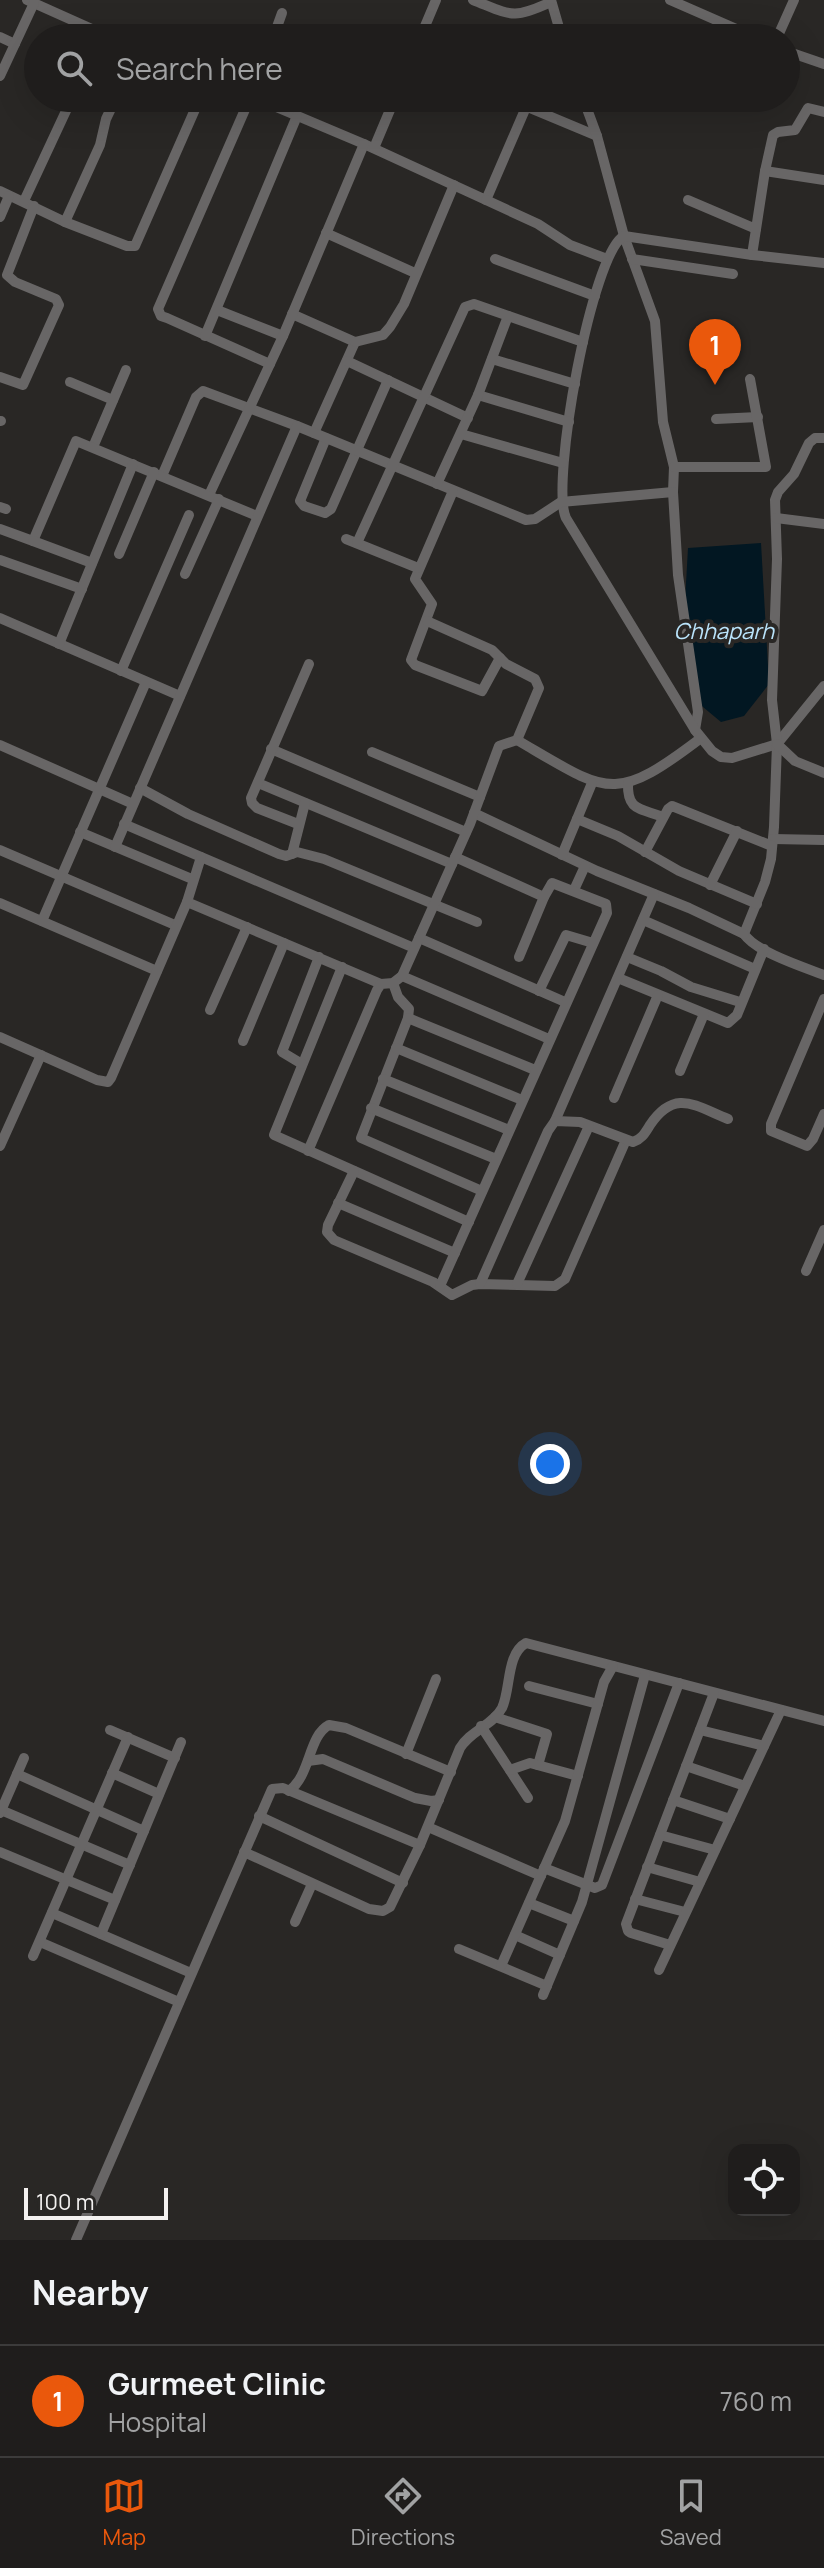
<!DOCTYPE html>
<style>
:root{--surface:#1f1d1c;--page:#2c2a29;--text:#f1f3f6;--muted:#a1a2a3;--line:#3c3b3b;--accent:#ea580c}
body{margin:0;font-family:Manrope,sans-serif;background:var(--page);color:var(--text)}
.controls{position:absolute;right:24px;bottom:24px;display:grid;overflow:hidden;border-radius:16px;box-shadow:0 8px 32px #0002}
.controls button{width:72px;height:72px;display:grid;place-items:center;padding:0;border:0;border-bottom:2px solid var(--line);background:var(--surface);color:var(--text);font:40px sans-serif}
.scale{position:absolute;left:24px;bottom:20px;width:144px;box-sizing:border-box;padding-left:8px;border:4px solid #f3f1f0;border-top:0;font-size:22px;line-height:28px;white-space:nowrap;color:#f3f1f0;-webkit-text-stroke:6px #292725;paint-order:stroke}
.you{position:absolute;left:550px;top:1464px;width:28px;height:28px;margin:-20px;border:6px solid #fff;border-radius:50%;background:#1a73e8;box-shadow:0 0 0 12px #1a73e833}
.badge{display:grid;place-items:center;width:52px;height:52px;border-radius:50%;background:var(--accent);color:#fff;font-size:26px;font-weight:700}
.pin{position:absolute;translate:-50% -66px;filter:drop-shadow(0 2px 4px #0008)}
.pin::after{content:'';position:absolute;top:42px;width:28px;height:24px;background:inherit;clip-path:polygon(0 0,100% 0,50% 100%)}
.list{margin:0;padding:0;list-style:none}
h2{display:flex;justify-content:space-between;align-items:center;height:104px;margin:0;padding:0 32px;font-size:34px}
h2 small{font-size:26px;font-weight:400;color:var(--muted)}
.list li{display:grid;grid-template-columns:52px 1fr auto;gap:24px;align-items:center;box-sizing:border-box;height:112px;padding:0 32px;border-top:2px solid var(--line)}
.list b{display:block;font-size:30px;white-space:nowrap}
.list p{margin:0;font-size:26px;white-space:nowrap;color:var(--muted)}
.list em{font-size:26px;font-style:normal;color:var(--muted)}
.icon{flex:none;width:44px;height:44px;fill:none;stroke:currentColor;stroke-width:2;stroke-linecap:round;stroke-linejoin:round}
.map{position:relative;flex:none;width:824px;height:2240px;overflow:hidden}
.search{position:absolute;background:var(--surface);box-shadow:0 8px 32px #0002;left:24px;right:24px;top:24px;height:88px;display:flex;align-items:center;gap:20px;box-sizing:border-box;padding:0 28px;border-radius:44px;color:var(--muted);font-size:30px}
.sheet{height:216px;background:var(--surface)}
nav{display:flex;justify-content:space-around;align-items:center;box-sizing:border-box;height:112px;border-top:2px solid var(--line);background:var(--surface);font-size:22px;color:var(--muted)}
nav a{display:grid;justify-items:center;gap:4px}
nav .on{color:var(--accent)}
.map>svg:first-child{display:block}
</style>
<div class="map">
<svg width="824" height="2240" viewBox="0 0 824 2240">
<rect width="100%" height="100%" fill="#292725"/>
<path fill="#021722" d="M761,543L769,684L744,716L721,722L697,702L683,637L688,548Z"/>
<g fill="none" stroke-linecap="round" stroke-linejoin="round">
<g stroke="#686666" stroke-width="10">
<path d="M27,0L112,38"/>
<path d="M473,0C511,15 512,20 551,2"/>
<path d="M551,0L562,38"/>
<path d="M670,0L757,38"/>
<path d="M0,37L15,44"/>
<path d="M273,38L282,13"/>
<path d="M420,38L436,0"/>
<path d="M777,38L794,0"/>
<path d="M786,51L824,64"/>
<path d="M0,76L34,3"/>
<path d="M250,98L158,309L161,316L167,318L270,364"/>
<path d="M255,98L364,144L486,200L530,98"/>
<path d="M506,98L597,136"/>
<path d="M583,98L597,136L624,236L655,321L663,422L674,467L673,492L678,575L698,712L695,730"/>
<path d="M374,148L395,98"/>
<path d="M765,171L824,180"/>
<path d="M0,191L65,222L127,246H135L200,98"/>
<path d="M486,200L538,224L570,245L607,259"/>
<path d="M688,200L756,229"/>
<path d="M24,201L72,98"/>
<path d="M0,217L9,196"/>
<path d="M65,222L100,145L106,119L116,98"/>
<path d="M326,233L415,273"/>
<path d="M752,255L765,171L773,135L778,132L795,130L808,108L824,112"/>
<path d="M495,259L595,296"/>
<path d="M632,259L733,274"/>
<path d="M824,263L752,255L624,236C592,252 550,484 566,518L695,730L712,751L721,757L732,758L777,744L824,686"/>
<path d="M217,310L283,336"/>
<path d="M292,314L355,342L314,433"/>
<path d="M205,336L297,116"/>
<path d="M355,342L383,335L390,327L404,304L454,185"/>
<path d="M492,359L575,384"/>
<path d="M347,361L468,418"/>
<path d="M0,377L23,385L59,305L56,299L15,282L7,275L34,206"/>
<path d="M70,382L113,400"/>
<path d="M478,395L569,422"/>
<path d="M716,419L758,417"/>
<path d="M0,421H1"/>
<path d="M461,434L563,463"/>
<path d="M326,438L300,501L304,506L325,513L331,509L388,380"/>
<path d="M824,438H815L809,443L794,474L778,492L775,500L777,559L772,700L777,744L774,827L771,859L765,882L744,934C756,952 803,967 824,975"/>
<path d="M93,447L126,370"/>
<path d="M674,467H766L750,379"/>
<path d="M162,476L196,397L203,391L297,426L526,520L535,519L561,502L673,492"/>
<path d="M437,484L478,395L508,316"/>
<path d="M453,491L415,579L432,604L411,660L415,665L482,691L500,658"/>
<path d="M209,495L283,336L364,144"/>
<path d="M0,507L6,509"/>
<path d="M776,518L824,524"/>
<path d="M0,529L33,541L76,441L257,516"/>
<path d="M346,539L418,568"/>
<path d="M33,541L92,563"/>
<path d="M357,543L465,307L474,304L583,342"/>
<path d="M119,554L154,472"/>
<path d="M0,560L82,589"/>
<path d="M185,574L219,499"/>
<path d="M0,618L180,696"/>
<path d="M59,644L133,464"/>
<path d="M121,671L189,515"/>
<path d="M517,740C608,793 613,805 701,738"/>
<path d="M777,744L795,761L824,773"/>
<path d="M0,745L133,804"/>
<path d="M271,749L466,832"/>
<path d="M372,752L480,797"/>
<path d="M258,783L452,864"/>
<path d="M628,783C627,811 640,808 663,817"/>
<path d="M140,788L188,814L279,854L286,856L297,852L324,859L477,922"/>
<path d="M474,813L597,871L689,908L744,934"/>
<path d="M577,819L618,836L679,871L757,904"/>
<path d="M124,824L414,948"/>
<path d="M298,824L257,808L252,803L251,798L309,664"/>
<path d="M80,832L192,879"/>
<path d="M773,839L824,840"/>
<path d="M115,847L297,426"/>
<path d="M0,850L175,925"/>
<path d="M645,852L668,809L672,806L772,846"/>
<path d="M292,854L305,803"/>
<path d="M562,855L592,783"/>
<path d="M455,857L544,897"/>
<path d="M710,885L737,831"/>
<path d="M574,890L585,866"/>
<path d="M187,902L381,984"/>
<path d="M0,903L157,971"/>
<path d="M643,920L755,969"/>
<path d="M42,921L146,682"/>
<path d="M419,938L565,1002"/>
<path d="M627,957L661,971L691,987L740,1002"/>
<path d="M342,967L274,1135L469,1222"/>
<path d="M402,976L549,1039"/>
<path d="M618,978L728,1023L737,1015L764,949"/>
<path d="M393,983L398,997L409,1009L408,1018L361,1138L482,1191"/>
<path d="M539,991L566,935L593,943"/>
<path d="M824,999L771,1124V1131L807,1146L813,1139L824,1114"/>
<path d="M210,1010L247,927"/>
<path d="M408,1018L535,1070"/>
<path d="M0,1037L97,1080L108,1082L111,1078L187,902L201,857"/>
<path d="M243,1041L284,943"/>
<path d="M396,1048L522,1100"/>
<path d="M302,1064L282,1052L319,957"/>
<path d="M680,1071L704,1014"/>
<path d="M383,1079L509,1130"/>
<path d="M614,1098L658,995"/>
<path d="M371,1108L496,1159"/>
<path d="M555,1121L654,894"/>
<path d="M0,1146L41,1055"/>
<path d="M308,1151L377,990L381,984L393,983L402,976L470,824L499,746L517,740L539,688L535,679L506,664L492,650L427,621"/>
<path d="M354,1171L328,1225L327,1232L334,1240L433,1282L452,1295L472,1285L480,1284L555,1286L565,1279L626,1140"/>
<path d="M338,1203L455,1253"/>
<path d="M806,1271L824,1230"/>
<path d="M480,1284L548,1131L555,1121L580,1122L633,1142C642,1139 645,1133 650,1125C675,1088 695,1106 728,1119"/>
<path d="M517,1284L589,1126"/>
<path d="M440,1286L607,913L606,904L552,883L544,897L519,957"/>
<path d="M529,1686L598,1704"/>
<path d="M495,1717L547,1734L538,1765"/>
<path d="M481,1726L528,1798"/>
<path d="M110,1730L175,1758"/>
<path d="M700,1730L764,1746"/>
<path d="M406,1754L436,1679"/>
<path d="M308,1761L323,1759L415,1798L431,1801L439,1800"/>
<path d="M686,1766L745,1786"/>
<path d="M510,1770L530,1763L578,1776"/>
<path d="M112,1773L159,1794"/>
<path d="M17,1774L144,1831"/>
<path d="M289,1791C311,1775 308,1736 329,1725L346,1728L451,1772"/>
<path d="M673,1800L730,1819"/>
<path d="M1,1810L130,1865"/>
<path d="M0,1813L24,1758"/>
<path d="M259,1816L403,1883"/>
<path d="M428,1827L541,1876"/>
<path d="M660,1835L715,1850"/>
<path d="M0,1852L115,1900"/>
<path d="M244,1852L369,1909L383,1911L390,1907L420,1845L460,1748C470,1731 493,1725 502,1708C511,1689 506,1654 526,1643L824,1721"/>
<path d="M647,1867L700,1882"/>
<path d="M544,1868L595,1888L602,1885L679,1683"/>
<path d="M635,1899L685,1912"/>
<path d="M529,1903L574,1921"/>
<path d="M52,1913L191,1973"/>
<path d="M295,1922L312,1884"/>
<path d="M101,1934L181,1742"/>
<path d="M515,1935L560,1955"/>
<path d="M40,1942L179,2002"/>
<path d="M670,1945L631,1933L628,1931L626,1924L714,1693"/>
<path d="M459,1949L547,1986"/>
<path d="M33,1956L128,1737"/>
<path d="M501,1966L565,1821L604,1682L613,1666"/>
<path d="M659,1970L781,1710"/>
<path d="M543,1995L582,1902L645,1675"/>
<path d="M76,2240L272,1789L283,1788L420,1845"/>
</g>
</g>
<g text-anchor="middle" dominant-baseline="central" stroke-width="8" stroke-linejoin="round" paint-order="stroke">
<g font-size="22" font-style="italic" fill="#bae4fb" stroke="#292725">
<text x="724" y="631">Chhaparh</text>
</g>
</g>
</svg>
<div class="controls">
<button><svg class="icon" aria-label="locate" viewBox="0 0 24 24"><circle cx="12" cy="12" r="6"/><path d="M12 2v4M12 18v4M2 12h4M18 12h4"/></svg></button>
</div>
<div class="scale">100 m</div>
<div class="you"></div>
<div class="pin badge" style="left:715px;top:385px">1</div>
<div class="search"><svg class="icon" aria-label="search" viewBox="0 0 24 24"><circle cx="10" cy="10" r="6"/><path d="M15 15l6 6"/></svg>Search here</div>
</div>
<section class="sheet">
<h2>Nearby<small></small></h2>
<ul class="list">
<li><span class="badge">1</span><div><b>Gurmeet Clinic</b><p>Hospital</p></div><em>760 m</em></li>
</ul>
</section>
<nav>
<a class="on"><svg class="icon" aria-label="map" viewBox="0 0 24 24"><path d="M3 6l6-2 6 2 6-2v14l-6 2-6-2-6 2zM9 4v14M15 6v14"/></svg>Map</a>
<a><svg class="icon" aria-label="directions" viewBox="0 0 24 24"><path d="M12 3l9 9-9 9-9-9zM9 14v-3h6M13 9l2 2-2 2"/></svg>Directions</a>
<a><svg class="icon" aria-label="saved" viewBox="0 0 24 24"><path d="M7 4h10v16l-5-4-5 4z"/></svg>Saved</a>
</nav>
